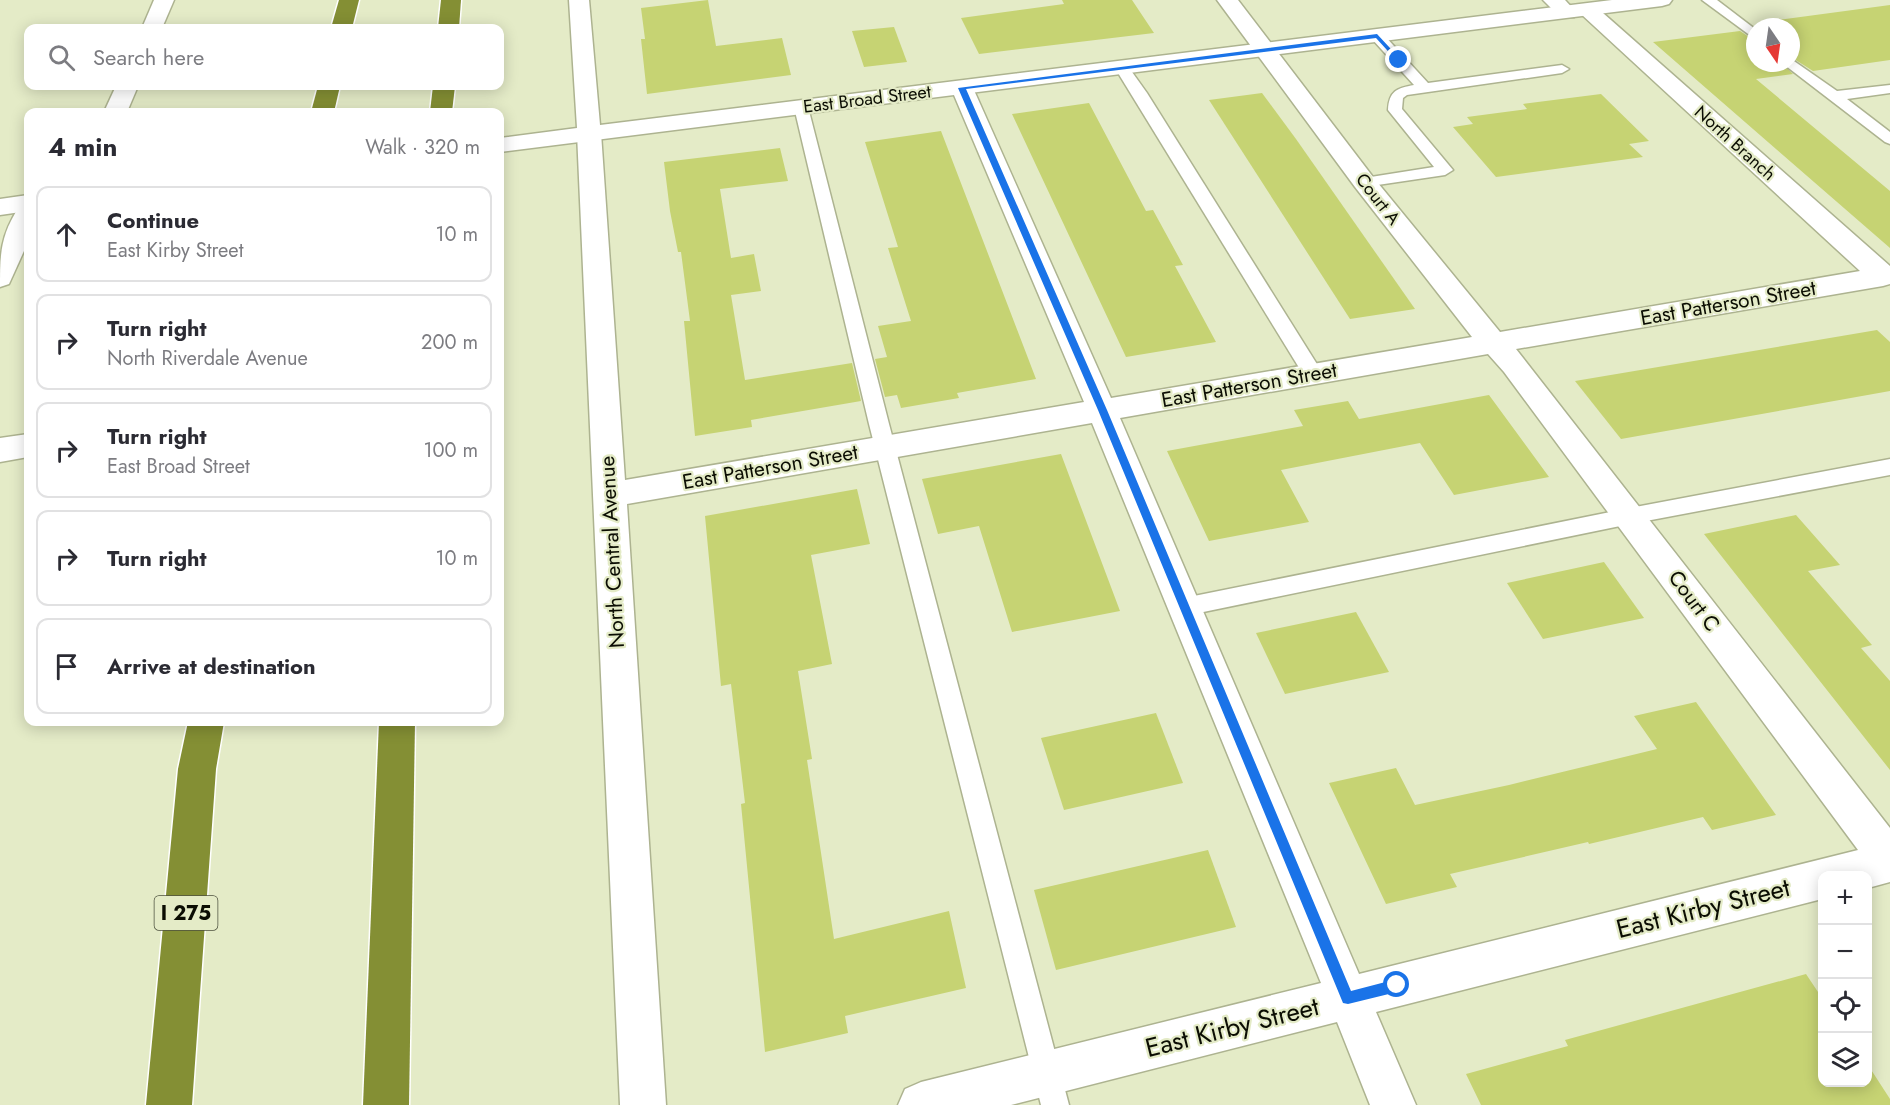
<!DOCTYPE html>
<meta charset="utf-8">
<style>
:root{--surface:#fff;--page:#f7f7f7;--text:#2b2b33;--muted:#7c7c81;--line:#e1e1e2}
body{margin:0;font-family:Jost,sans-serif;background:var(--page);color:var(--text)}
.controls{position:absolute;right:18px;bottom:18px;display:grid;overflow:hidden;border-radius:12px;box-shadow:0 3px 15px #0003}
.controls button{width:54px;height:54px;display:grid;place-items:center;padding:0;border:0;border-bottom:2px solid var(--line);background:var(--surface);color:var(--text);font:30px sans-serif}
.compass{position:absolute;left:1746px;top:18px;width:54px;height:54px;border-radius:50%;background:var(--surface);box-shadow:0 3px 15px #0003;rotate:167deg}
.stop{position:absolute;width:18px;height:18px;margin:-14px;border:4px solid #1a73e8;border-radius:50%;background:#fff}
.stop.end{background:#1a73e8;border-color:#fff;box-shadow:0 2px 6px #0008}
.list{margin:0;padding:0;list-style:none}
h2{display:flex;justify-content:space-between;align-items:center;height:78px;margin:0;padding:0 24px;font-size:26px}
h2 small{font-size:20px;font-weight:400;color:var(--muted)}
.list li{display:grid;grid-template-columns:39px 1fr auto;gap:18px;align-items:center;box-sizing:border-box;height:96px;margin:0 12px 12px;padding:0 12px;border:2px solid var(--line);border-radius:12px}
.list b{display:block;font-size:22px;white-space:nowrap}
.list p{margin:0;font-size:20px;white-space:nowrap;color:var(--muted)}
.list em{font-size:20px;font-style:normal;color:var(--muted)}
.icon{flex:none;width:33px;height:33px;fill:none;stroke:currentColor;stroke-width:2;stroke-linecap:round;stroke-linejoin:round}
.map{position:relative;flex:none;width:1890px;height:1105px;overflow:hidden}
.search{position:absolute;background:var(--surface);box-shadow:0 3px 15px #0003;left:24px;top:24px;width:480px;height:66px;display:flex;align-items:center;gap:15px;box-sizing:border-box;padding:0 21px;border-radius:12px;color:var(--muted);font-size:22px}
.panel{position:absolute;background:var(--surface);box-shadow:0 3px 15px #0003;left:24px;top:108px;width:480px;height:618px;border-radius:12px}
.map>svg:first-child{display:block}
</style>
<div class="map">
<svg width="1890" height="1105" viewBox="0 0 1890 1105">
<rect width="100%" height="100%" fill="#e4ebc7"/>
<g fill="#c6d373">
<path d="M708,0L716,46L782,38L791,75L647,94L641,39H645L641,8Z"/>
<path d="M1062,0H1132L1154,33L979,54L961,18L1064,4Z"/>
<path d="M1890,5V60L1813,71L1791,57V27H1767L1762,22Z"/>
<path d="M894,27L907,62L864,67L852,31Z"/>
<path d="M1740,31L1755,41V63H1782L1793,74L1756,79L1890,191V248L1653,42Z"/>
<path d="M1262,93L1296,139L1415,309L1350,319L1209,100Z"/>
<path d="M1601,94L1649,141L1629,144L1643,157L1496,177L1453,127L1473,124L1467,117L1527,109L1523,104Z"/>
<path d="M1089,103L1146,211L1153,210L1183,265L1175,266L1216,342L1126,357L1012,114Z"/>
<path d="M941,131L1036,379L957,393L959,398L901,408L897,395L885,397L875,359L887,357L878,326L911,321L888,248L898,247L865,142Z"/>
<path d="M780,148L788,181L720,189L731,258L754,254L761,291L731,295L745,380L852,363L861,401L751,420L752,427L695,436L684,321H690L681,252H678L670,211L664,162Z"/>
<path d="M1877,330L1890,342V391L1621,439L1575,381Z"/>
<path d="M1489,395L1549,477L1454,495L1420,443L1281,470L1309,522L1209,541L1167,451L1303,426L1294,410L1348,401L1359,419Z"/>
<path d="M1061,454L1120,611L1012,632L979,526L938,534L922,479Z"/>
<path d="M857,489L870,544L811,555L832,664L798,671L812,759L807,760L834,939L949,911L966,988L845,1016L848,1033L765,1052L741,804L745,803L731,684L721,686L705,516Z"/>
<path d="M1796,515L1840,565L1808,571L1872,645L1861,648L1890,681V770L1704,534Z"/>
<path d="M1604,562L1644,618L1543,639L1507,583Z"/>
<path d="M1356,612L1389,672L1285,694L1256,633Z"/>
<path d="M1696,702L1776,815L1712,830L1703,817L1589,844L1588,842L1450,874L1457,887L1386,904L1329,783L1396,768L1415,805L1509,785L1657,749L1634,716Z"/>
<path d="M1156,713L1183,783L1064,810L1041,738Z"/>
<path d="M1208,850L1236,927L1056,970L1034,890Z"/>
<path d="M1806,974L1822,998V1083H1868V1065L1890,1099V1105H1481L1466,1074L1568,1046L1565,1040Z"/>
</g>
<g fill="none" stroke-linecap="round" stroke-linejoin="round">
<defs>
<g id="service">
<path d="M1702,0H1717L1755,29V39Z"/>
<path d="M1377,32L1382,33L1428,83L1562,65L1569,69L1562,73L1407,95L1403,98L1402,109L1453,170L1445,175L1364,187L1358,185L1356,182L1358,179L1434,167L1388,110C1389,91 1397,88 1414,85L1372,39L1370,36Z"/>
<path d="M1791,59L1837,91L1890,85V93L1847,99L1890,132V144L1885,142L1786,66L1784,63H1791Z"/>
<path d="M1122,64L1127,65L1147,93L1320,369L1322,374L1320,379H1306L1115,68Z"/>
<path d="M801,103L808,107L889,424L1069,1105H1041L869,424L794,107Z"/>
<path d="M1890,459V475L1630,524L1184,616L1176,614L1173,607L1176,600L1184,598L1630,508Z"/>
</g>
<g id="minor">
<path d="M154,0H174L162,28H142Z"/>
<path d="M1217,0H1238L1373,177L1500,332L1860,271L1581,14L1578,10L1581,6H1595L1890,266V284L1883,286L1516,349L1890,828V882L1868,888V876H1822V899L1376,1012L1416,1105H1370L1337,1022L1011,1105H898L905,1089L921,1082L1321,983L1092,423L627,504L666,1105H620L577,133L581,128H597L601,133L625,480L1084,402L951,88L954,83H970L973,88L1111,398L1472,337L1355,187ZM1488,354L1504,372L1858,850L1359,974L1120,418Z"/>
<path d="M1543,0H1565L1577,13L1574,17H1560Z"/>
<path d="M116,86H138L127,112H104Z"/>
<path d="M28,205V242L9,284L0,287C0,255 0,236 19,207Z"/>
<path d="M28,434V457L0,462V438Z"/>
</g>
<g id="tertiary">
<path d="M569,0H589L600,125L1612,0H1672L1669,4L1662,6L500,152V138L577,128Z"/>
<path d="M28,195V211L0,215V199Z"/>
</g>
<g id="motorway">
<path d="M339,0H359L352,28H331Z"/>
<path d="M441,0H461L459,28H438Z"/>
<path d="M318,86H340L334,112H311Z"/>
<path d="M433,86H455L452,112H430Z"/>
<path d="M188,722H224L216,769L192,1105H146L178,769Z"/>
<path d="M379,722H415L409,1105H363Z"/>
</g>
</defs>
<use href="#service" stroke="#adb390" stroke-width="3"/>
<use href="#minor" stroke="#adb390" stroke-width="3"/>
<use href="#tertiary" stroke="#adb390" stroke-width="3"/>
<use href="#motorway" stroke="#fff" stroke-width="3"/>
<use href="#service" fill="#fff" fill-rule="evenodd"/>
<use href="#minor" fill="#fff" fill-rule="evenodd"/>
<use href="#tertiary" fill="#fff" fill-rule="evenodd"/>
<use href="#motorway" fill="#848f34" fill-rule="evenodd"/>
</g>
<path fill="#1a73e8" d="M1377,34L1402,61H1397L1376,38L966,89L1107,410L1351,991L1397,979L1403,985L1397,992L1348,1004L1343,1003L1098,410L958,88Z"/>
<g text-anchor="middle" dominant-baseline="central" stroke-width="4.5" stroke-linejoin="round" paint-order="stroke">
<g font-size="18" fill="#0b0d03" stroke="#e4ebc7">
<text transform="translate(867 99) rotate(-7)">East Broad Street</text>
<text transform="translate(1735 143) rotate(42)">North Branch</text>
<text transform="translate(1378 199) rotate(52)">Court A</text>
</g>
<rect fill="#e4ebc7" stroke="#4c503e" stroke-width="1.5" x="154.5" y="896" width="63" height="34" rx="4.5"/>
<g font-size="20" font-weight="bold" fill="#0b0d03">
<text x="186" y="913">I 275</text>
</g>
<g font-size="21" fill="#0b0d03" stroke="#e4ebc7">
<text transform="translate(1728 303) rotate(-10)">East Patterson Street</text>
<text transform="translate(1249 385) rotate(-10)">East Patterson Street</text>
<text transform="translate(770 467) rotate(-10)">East Patterson Street</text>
<text transform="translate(612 552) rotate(-93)">North Central Avenue</text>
<text transform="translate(1694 601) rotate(53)">Court C</text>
</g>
<g font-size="26" fill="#0b0d03" stroke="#e4ebc7">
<text transform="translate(1703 908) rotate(-14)">East Kirby Street</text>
<text transform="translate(1232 1027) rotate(-14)">East Kirby Street</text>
</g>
</g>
</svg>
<div class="controls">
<button>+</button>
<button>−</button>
<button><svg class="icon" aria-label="locate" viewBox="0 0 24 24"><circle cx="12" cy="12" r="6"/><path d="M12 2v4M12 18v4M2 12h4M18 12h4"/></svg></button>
<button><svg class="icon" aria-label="layers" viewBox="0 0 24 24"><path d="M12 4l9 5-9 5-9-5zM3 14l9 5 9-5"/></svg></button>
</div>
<svg class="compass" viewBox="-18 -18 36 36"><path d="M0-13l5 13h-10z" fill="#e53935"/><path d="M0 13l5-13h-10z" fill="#7c7c81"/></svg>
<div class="stop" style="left:1397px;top:985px"></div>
<div class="stop end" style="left:1399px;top:60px"></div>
<div class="search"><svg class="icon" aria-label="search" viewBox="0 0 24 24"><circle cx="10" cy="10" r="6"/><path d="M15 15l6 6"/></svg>Search here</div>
<section class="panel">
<h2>4 min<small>Walk · 320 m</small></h2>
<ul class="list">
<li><svg class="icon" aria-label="ahead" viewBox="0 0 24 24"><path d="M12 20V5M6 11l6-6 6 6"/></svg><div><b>Continue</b><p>East Kirby Street</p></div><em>10 m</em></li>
<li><svg class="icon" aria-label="right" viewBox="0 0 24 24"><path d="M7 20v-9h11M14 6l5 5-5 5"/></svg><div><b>Turn right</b><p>North Riverdale Avenue</p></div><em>200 m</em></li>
<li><svg class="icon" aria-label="right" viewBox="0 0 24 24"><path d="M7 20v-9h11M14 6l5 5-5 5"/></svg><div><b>Turn right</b><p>East Broad Street</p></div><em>100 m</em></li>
<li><svg class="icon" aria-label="right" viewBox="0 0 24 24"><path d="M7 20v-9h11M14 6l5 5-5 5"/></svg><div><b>Turn right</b></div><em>10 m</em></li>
<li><svg class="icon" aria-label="arrive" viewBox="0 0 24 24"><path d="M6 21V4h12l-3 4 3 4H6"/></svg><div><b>Arrive at destination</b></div></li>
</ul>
</section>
</div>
